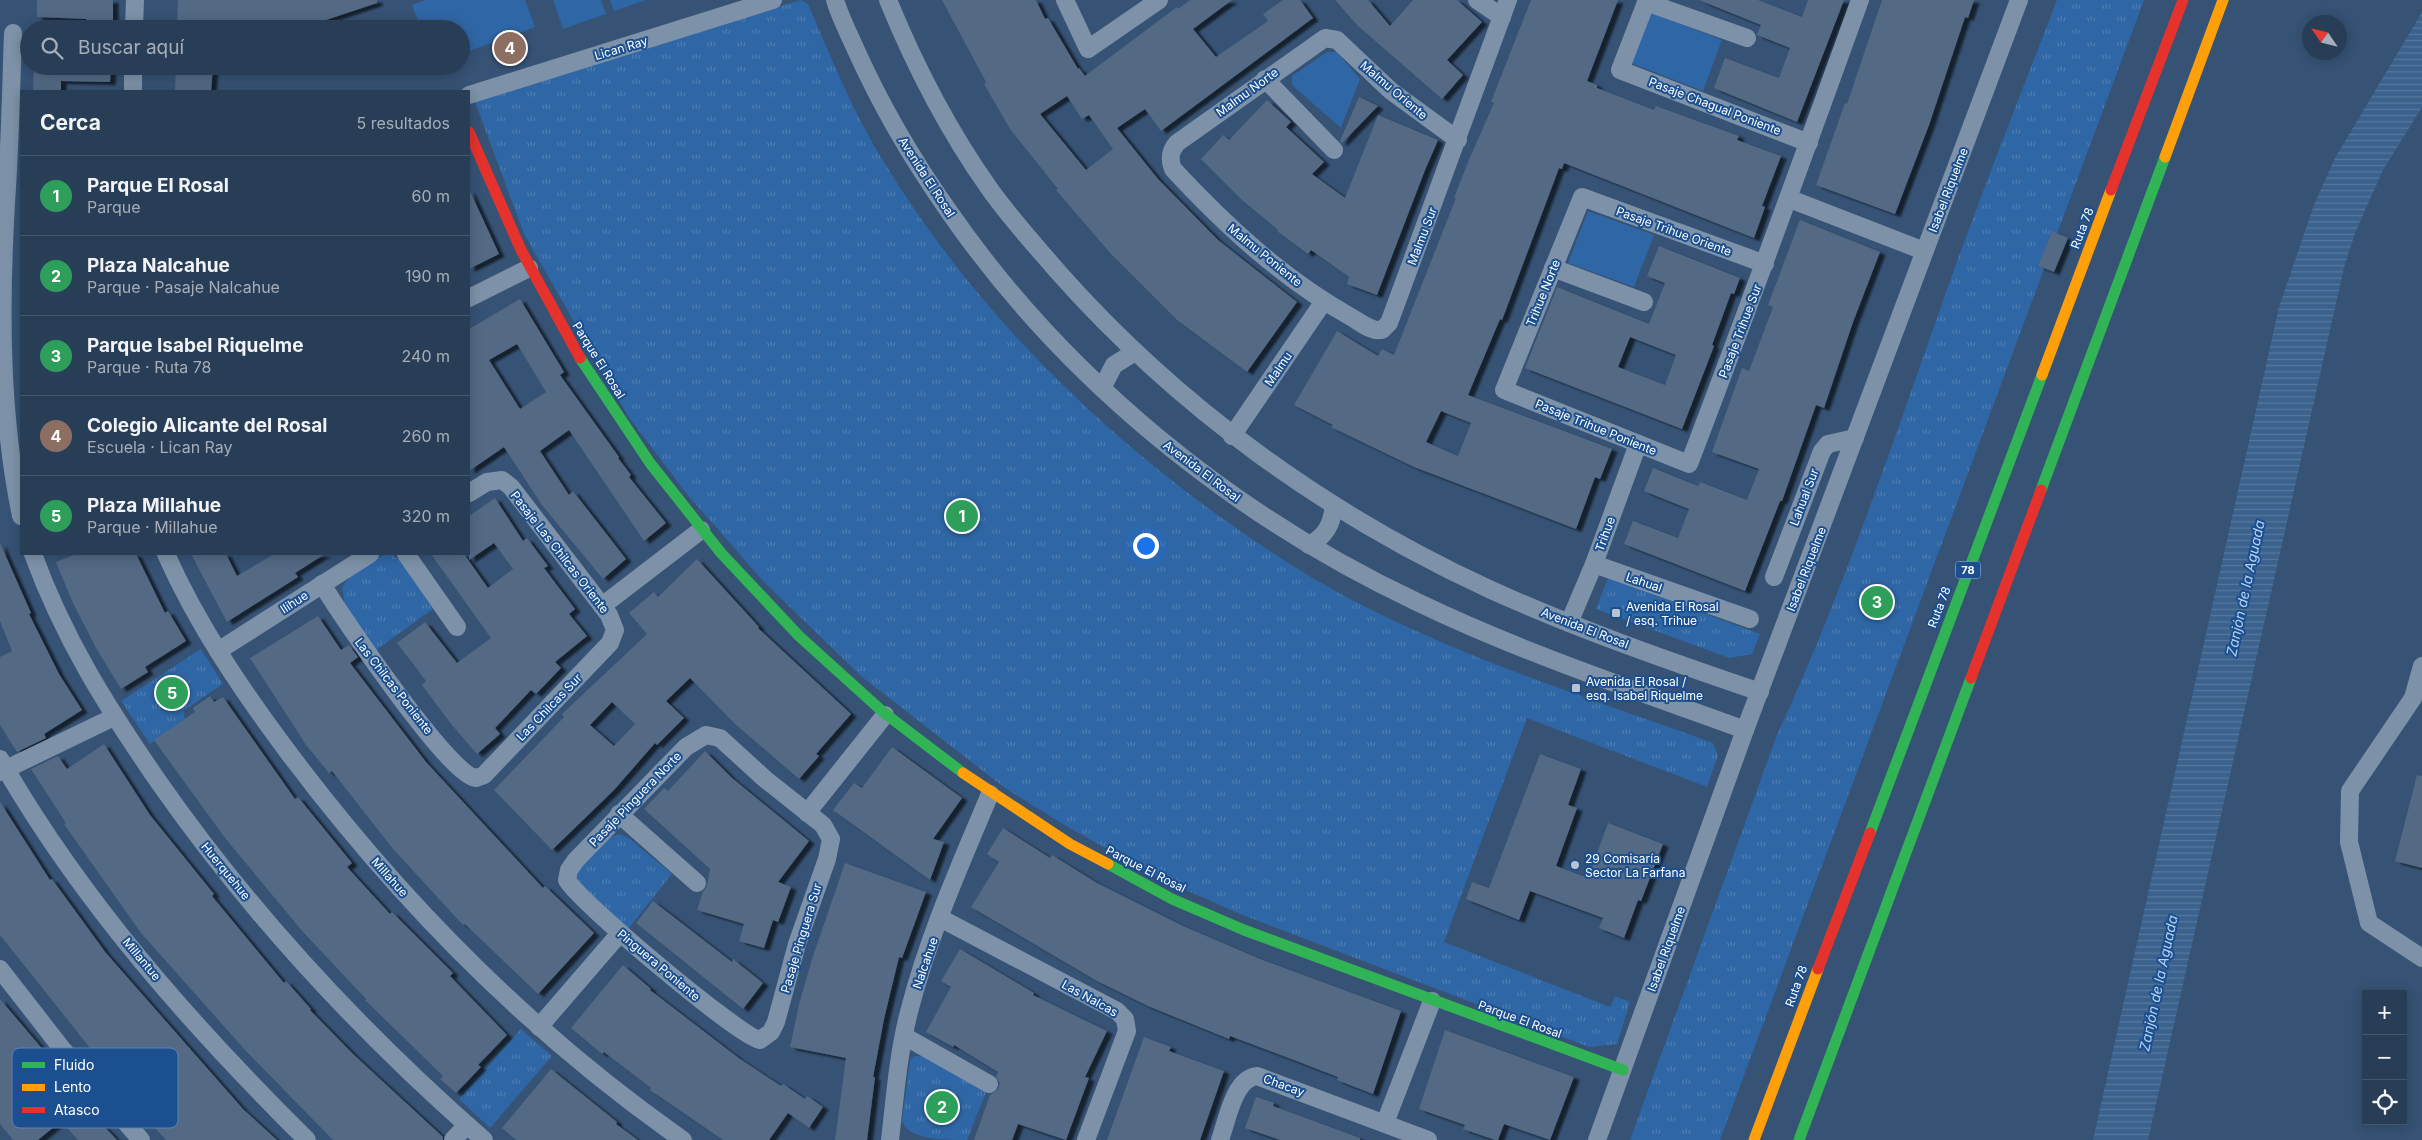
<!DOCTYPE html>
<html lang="es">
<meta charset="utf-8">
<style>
:root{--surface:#283e57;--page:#30455d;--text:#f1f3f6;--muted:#a5aeba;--line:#44576d;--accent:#bca0f2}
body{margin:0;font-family:Inter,sans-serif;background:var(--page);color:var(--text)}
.controls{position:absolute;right:15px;bottom:15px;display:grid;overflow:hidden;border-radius:0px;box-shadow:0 2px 12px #0003}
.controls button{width:45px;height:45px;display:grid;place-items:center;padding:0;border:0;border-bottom:1px solid var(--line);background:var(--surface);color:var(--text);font:25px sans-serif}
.compass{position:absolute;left:2302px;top:15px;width:45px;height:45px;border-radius:50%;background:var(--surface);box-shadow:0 2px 12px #0003;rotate:305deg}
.you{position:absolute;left:1145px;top:545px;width:18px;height:18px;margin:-12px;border:4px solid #fff;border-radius:50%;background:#1a73e8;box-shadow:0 0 0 8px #1a73e833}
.badge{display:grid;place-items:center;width:32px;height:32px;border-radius:50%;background:var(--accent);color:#fff;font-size:16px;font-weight:700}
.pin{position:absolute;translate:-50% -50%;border:2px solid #fff;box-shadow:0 1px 5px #0006}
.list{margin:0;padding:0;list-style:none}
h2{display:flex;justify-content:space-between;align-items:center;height:65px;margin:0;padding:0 20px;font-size:21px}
h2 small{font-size:16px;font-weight:400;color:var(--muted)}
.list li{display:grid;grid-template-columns:32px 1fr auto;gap:15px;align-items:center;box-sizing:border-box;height:80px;padding:0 20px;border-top:1px solid var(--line)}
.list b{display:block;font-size:19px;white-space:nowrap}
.list p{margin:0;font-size:16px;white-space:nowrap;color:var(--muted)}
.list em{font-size:16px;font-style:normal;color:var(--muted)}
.icon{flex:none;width:28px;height:28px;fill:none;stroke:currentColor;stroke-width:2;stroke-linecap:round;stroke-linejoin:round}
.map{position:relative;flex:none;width:2422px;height:1140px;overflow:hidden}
.search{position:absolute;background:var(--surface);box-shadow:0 2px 12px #0003;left:20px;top:20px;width:450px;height:55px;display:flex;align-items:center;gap:12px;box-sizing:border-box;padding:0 18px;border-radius:28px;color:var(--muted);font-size:19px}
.panel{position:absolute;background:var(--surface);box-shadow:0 2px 12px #0003;left:20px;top:90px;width:450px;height:465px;border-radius:0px}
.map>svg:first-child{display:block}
</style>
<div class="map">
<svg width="2422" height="1140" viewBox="0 0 2422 1140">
<defs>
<pattern id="park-tufts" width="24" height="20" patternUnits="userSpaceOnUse" patternTransform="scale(1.25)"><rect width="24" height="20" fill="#2f66a5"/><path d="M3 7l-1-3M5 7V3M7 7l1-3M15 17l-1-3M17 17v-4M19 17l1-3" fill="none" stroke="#4e7db2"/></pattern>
<pattern id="water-rules" width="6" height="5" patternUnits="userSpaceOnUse" patternTransform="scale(1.25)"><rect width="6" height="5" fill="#3b618d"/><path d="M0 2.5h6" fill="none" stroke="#58799e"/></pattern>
<filter id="shadow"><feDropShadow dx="5.5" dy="3" stdDeviation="1" flood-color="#0009"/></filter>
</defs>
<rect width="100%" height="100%" fill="#365274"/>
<g fill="#2f66a5">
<path d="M425,0H525L535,27L461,54V29H421L412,5Z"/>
<path d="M553,0H601L606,14L563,29Z"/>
<path d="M610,0H646L614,11Z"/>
<path d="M1647,11L1722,40L1703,91L1628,62Z"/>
<path d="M1327,52H1337L1360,79L1341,128L1292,85V76Z"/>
<path d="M1588,211L1654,235L1634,287L1568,263Z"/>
</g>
<g fill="url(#park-tufts)">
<path d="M801,0L808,4C828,50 847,98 872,142C958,290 1075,410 1212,511C1265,549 1319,585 1378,613C1485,666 1601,702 1713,743L1718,756L1707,787L1527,718L1444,942L1610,1007L1615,996L1630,1002L1617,1044L1589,1047L1240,914L1159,878L1066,826L1005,788L862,677L763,581L686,493L628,416L524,234L474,99Z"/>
<path d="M2057,0H2144L1720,1140H1630L1777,735C1845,588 1896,433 1950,281C1984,186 2021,93 2057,0Z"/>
<path d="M390,554L400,560L433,609L376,650L345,605L342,588C347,576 376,554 390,554Z"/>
<path d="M1608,578L1760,634L1752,654L1729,658L1596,609Z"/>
<path d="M201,649L223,684L183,711L185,719L150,744L121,701Z"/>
<path d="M620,834L630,839L672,874L628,929L578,883L576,877C577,864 608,835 620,834Z"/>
<path d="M521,1029L552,1056L490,1128L459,1099Z"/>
<path d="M915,1056H924L986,1092L967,1140C943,1140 909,1140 902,1121L910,1060Z"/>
</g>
<path fill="url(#water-rules)" d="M2422,12V107L2383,170L2355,233L2344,268L2148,1140H2093L2279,307L2314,205L2335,158Z"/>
<g fill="#526984" fill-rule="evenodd" filter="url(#shadow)">
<path d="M37,0H113V29H86V19L37,17Z"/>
<path d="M178,0H377V3L299,29H177Z"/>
<path d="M942,0H1036L1045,19L1048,18L1078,69L1079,68L1085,76L1177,7L1178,9L1190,0H1232L1193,29L1216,57L1268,21L1263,14L1283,0H1300L1313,18L1161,131L1145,109L1117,128L1158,179L1218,240L1297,302L1247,372L1177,320L1111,254L1056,190L1058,189L1010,129L984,84L986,82ZM1067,96L1082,119L1089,115L1113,149L1086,170L1040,114Z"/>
<path d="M1335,0H1368L1390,26L1413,0H1457L1482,22L1447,60L1463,75L1442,99L1358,26Z"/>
<path d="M1531,0H1618L1587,81L1597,85V88L1654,110L1656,106L1739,136L1737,140L1781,156L1762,206L1765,207L1754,238L1564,163L1562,169L1559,168L1502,320L1500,319L1468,395L1612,449L1600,479L1595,477L1576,529L1414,467L1331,427L1333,425L1294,405L1337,331L1378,356L1382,349L1394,355L1456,198H1454L1468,162L1494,103L1491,102ZM1441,411L1471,423L1458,456L1426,442Z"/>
<path d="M1699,0H1758L1802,17L1808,0H1844L1797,122L1714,88L1725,58L1779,78L1790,48L1757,35L1761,25Z"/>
<path d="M1882,0H1974L1968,18L1965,17L1929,125L1895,214L1816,185L1845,103L1847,104Z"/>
<path d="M34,66H111L110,82L61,81V91H33Z"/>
<path d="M176,66H213L211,91H175Z"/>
<path d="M1359,97L1378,106L1342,143L1340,141Z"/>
<path d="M1267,100L1291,122L1286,127L1324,162L1312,174L1345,198L1378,115L1438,140L1425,170L1377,295L1347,284L1349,277L1311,250L1308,254L1277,231L1278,230L1242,200L1201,159L1223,135L1229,140Z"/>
<path d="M469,189L499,254L469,269Z"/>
<path d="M1800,220L1880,252L1853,322L1824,408L1816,405L1782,501H1780L1745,591L1624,544L1633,521L1678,538L1689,509L1644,491L1653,468L1698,486L1700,482L1747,500L1759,469L1712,452L1742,368L1749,371L1773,307L1768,305Z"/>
<path d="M2052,231L2068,238L2054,272L2038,266Z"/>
<path d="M1659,246L1740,278L1734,294L1731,293L1712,345L1714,346L1682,429L1525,368L1557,287L1649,324L1665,283L1647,276ZM1630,337L1676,355L1665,385L1618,367Z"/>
<path d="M520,299L564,372L560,375L619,457L618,458L631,475L629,477L666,523L644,541L569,430L540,451L569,495L573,491L626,559L603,579L542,505L504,447L469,471V329ZM517,344L546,392L520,409L489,360Z"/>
<path d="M495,498L523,541L527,538L548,566L544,568L575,609L569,614L587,636L555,662L561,668L536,694L531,690L495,728L500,734L477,754L451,724L422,685L426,681L397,643L425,622L457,663L491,638L431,554H464L488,588L513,569L494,543L469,560V516Z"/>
<path d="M0,543L31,613L29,614L59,674L82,710L44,734L46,738L17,752L0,725V657L12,651L0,621Z"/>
<path d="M76,554H136L165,613L168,611L186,641L145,667L148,672L121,689L96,648L72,601L56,562Z"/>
<path d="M191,554H226L237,576L274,554H325L295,573L298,577L227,622Z"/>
<path d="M697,559L759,627L758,628L851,714L816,754L819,756L799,779L735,724L690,678L666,701L684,718L657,745L655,743L614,790L552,850L494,790L564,717L562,714L647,634L629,613L654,592L658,597ZM612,702L635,724L614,746L590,725Z"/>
<path d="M318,616L341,650L349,645L358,657L350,663L426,762L543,888L545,886L594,933L538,994L465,924L463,925L393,849L332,771L329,773L306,745L250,658Z"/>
<path d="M210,696L214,702L223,697L295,799L298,797L352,863L347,867L390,914L392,912L453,973L450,976L507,1035L478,1065L481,1067L456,1093L440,1079L443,1076L365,1000L366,999L303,932L225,838L154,740L195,712L193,708Z"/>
<path d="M104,744L150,815L214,894L212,896L284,983L286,981L311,1009L310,1010L353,1054L443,1137V1140H333L245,1050L141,933L64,824L66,823L31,769L58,756L67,769Z"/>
<path d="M892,747L962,798L933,839L944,842L930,880L833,810L854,783L862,788Z"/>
<path d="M705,751L732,778L809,841L778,882L791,887L778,922L773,920L764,948L739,941L744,924L697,910L703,892L707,886L710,869L644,809L664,788L668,791Z"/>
<path d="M1540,754L1581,769L1568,805L1577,808L1556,866L1588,878L1608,823L1663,844L1641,901L1638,900L1624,938L1599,928L1603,918L1530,891L1519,920L1466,899L1472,882L1489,888Z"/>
<path d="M2417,775L2422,776V868L2395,861Z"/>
<path d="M0,802L50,880L52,879L106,953L243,1109L277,1140H166L137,1108L141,1105L98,1058L0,935Z"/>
<path d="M1003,828L1050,858L1052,855L1097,883L1183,926L1260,959L1401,1011L1373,1094L1337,1080L1338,1077L1294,1060L1230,1036L1229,1039L1148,1006L1097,981L971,907L999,862L987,854Z"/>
<path d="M845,863L926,892L902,958L899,957L884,1019L873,1077H875L867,1140H835L846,1058L790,1047L799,1004L812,959Z"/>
<path d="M653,901L732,962L733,959L763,983L743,1009L636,923Z"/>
<path d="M960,949L1034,993L1033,995L1107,1031L1085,1077L1089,1078L1066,1140L1018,1124L1012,1140H974L990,1095L998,1089L1000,1083L996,1077L998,1072L954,1045L953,1047L926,1032L951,987L941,981Z"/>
<path d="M623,965L651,989L650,990L740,1059L781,1086L783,1084L805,1099L807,1096L823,1107L809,1128L788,1113L769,1140H723L650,1090L651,1088L604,1052L602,1054L571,1028Z"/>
<path d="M0,999L102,1119L99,1121L117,1140H78L61,1121L38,1140H13L0,1124Z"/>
<path d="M1445,1030L1574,1077L1550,1140L1504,1124L1498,1140H1495L1463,1129L1465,1125L1419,1109Z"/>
<path d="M1144,1037L1171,1047L1169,1051L1224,1071L1200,1140H1107Z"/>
<path d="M551,1069L617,1122L616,1124L638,1140H516L502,1128Z"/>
<path d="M1256,1097L1274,1103L1273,1106L1360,1138V1140H1280L1245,1128Z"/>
</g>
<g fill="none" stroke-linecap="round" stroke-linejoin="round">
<g stroke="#7d92a8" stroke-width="18">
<path d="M835,0C840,17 849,34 856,50C882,108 914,162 950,213C1066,380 1234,516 1417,602C1523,653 1635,690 1745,730"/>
<path d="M888,0C915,66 948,130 989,188C1010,218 1035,245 1059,273C1178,407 1326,514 1489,589C1577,629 1669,661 1760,692"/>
<path d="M1065,0L1088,49L1159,0"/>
<path d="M1477,0L1502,17"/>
<path d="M1647,0L1620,70L1809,143"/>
<path d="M1646,2L1747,38"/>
<path d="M134,29L135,0"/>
<path d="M13,33C11,90 10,147 6,203C0,307 0,414 21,516"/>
<path d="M1265,79L1334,150"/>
<path d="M133,91V66"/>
<path d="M469,95L773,0"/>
<path d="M1458,140L1391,91L1337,40L1325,38L1177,143C1170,151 1169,159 1173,169C1226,226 1283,279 1351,317C1360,322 1371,332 1382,330L1389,323L1508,0"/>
<path d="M1790,199L1924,251"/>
<path d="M1765,264L1582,197L1504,390L1689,464C1748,310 1804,155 1860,0"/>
<path d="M1553,268L1644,302"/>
<path d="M469,298L529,268"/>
<path d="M1102,388L1114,365L1135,352"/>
<path d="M1232,436L1324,301"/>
<path d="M1309,545C1326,536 1332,524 1334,505"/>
<path d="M33,554C64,639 107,707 158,781C250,913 363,1034 484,1140"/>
<path d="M166,554C198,626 243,692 291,756C401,902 533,1035 683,1140"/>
<path d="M406,554L457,627"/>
<path d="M1594,564L1750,619"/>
<path d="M1774,577L1822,451L1828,444L1855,438"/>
<path d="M322,584C339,613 451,778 476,778L484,775L610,643L615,630L609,615L511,487L502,480L487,482L469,493"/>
<path d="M602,606L701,530"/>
<path d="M1569,623L1594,564L1638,444"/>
<path d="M218,651L370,554"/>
<path d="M2422,666L2413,698L2350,791L2349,842L2369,923L2422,958"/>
<path d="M706,735L720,738L765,779L823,825L831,839L827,859L797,944L776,1022L771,1032L760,1040C740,1037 579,902 567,880L569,870L576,860L686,747Z"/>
<path d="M0,759C81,901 192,1026 307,1140"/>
<path d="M0,772L114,717"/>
<path d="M807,813L885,715"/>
<path d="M619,814L697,883"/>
<path d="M940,918L1117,1011L1125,1019L1127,1031L1086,1140"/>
<path d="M0,969L63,1050L141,1140"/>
<path d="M539,1027L620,933"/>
<path d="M904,1036L989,1084"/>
<path d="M1385,1123L1432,1001"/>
<path d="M453,1140L467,1125"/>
<path d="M890,1140C895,1097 898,1054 909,1012C928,937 960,865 990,794"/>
<path d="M1220,1140C1227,1121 1234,1078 1257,1076L1428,1140"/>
<path d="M1597,1140L1745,730L2019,0"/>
</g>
<g stroke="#30b455" stroke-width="11">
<path d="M580,358L650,463L721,553L799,636L883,712L963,773"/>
<path d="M2041,490L2165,157"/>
<path d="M1870,833L2042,375"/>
<path d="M1108,864L1172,899L1244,930L1623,1070"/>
<path d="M1799,1140L1971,678"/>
</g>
<g stroke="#ff9f0a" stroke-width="11">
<path d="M2165,157L2223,0"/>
<path d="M2042,375L2111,190"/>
<path d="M963,773L1070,844L1108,864"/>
<path d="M1754,1140L1818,969"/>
</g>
<g stroke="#e5322d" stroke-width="11">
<path d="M469,132L521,250L580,358"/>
<path d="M2111,190L2183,0"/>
<path d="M1971,678L2041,490"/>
<path d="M1818,969L1870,833"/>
</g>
</g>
<g fill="#b9c2ce" stroke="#1b4f8f" stroke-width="2">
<rect x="1611" y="608" width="10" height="10" rx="2.5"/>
<rect x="1571" y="683" width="10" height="10" rx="2.5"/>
<circle cx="1575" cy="865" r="5"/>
</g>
<g text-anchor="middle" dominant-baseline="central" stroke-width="4" stroke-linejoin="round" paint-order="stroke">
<rect fill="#1b4f8f" stroke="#bbcadd" stroke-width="1" x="1955.5" y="561.5" width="25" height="17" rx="4"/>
<g font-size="11" font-weight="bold" fill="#fff">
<text x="1968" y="570">78</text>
</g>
<g font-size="12" fill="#fff" stroke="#1b4f8f">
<text transform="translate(621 48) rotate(-17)">Lican Ray</text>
<text transform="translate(1394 90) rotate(40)">Malmu Oriente</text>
<text transform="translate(1247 92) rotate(-36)">Malmu Norte</text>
<text transform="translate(1715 106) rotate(21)">Pasaje Chagual Poniente</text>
<text transform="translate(927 177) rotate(57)">Avenida El Rosal</text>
<text transform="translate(1948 190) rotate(-69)">Isabel Riquelme</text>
<text transform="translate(2082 228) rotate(-69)">Ruta 78</text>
<text transform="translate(1674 231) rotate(20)">Pasaje Trihue Oriente</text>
<text transform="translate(1422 236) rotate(-69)">Malmu Sur</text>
<text transform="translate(1265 255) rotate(39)">Malmu Poniente</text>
<text transform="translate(1543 293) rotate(-68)">Trihue Norte</text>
<text transform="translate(1740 331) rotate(-69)">Pasaje Trihue Sur</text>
<text transform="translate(599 360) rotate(58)">Parque El Rosal</text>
<text transform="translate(1278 369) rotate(-56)">Malmu</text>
<text transform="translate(1596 427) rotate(22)">Pasaje Trihue Poniente</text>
<text transform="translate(1202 471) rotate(37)">Avenida El Rosal</text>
<text transform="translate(1804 497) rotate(-69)">Lahual Sur</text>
<text transform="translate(1605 534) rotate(-70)">Trihue</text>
<text transform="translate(560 552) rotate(52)">Pasaje Las Chilcas Oriente</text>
<text transform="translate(1806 569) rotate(-69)">Isabel Riquelme</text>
<text transform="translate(1644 582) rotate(19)">Lahual</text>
<text transform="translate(294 602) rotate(-33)">Ilihue</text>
<text transform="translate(1939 607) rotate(-69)">Ruta 78</text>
<text transform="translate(1585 628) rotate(21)">Avenida El Rosal</text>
<text transform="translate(394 686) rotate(52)">Las Chilcas Poniente</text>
<text transform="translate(549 707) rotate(-46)">Las Chilcas Sur</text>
<text transform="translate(635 799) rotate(-46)">Pasaje Pinguera Norte</text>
<text transform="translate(1146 869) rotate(27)">Parque El Rosal</text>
<text transform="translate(226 871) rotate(51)">Huerquehue</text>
<text transform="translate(390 877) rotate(48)">Millahue</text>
<text transform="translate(801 938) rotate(-73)">Pasaje Pinguera Sur</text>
<text transform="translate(1666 949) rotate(-70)">Isabel Riquelme</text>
<text transform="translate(142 959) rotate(50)">Millantue</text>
<text transform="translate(925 963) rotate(-71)">Nalcahue</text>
<text transform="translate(659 965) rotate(40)">Pinguera Poniente</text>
<text transform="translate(1796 986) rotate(-70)">Ruta 78</text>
<text transform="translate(1090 998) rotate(29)">Las Nalcas</text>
<text transform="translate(1520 1019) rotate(20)">Parque El Rosal</text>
<text transform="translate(1284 1085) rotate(20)">Chacay</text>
</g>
<g font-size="12" fill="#fff" stroke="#1b4f8f" text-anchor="start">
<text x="1626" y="606">Avenida El Rosal<tspan x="1626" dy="14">/ esq. Trihue</tspan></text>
<text x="1586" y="681">Avenida El Rosal /<tspan x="1586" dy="14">esq. Isabel Riquelme</tspan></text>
<text x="1585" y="858">29 Comisaría<tspan x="1585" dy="14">Sector La Farfana</tspan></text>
</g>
<g font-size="14" font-style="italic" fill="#b5d3f5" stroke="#1b4f8f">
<text transform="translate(2245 588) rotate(-78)">Zanjón de la Aguada</text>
<text transform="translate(2158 983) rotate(-78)">Zanjón de la Aguada</text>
</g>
</g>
<rect x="12" y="1048" width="166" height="80" rx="8" fill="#1b4f8f" stroke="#5f84b1" stroke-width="1"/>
<rect x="22" y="1062" width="23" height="6" fill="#30b455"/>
<rect x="22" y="1084" width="23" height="7" fill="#ff9f0a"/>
<rect x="22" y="1107" width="23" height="6" fill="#e5322d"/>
<g font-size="14" fill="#fff">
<text x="54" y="1070">Fluido</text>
<text x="54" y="1092">Lento</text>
<text x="54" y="1115">Atasco</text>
</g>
</svg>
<div class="controls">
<button>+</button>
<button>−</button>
<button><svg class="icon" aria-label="locate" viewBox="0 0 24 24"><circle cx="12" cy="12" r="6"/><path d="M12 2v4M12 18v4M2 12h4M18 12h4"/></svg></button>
</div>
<svg class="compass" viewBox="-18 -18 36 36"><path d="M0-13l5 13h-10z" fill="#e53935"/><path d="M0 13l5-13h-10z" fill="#a5aeba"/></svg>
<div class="you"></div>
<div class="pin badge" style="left:962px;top:516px;background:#2e9e5b">1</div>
<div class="pin badge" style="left:942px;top:1107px;background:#2e9e5b">2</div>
<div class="pin badge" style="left:1877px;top:602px;background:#2e9e5b">3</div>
<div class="pin badge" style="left:510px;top:48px;background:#8d6e63">4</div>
<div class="pin badge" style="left:172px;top:693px;background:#2e9e5b">5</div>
<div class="search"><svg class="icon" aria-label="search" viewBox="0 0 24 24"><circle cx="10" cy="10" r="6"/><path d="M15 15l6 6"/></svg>Buscar aquí</div>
<section class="panel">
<h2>Cerca<small>5 resultados</small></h2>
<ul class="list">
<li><span class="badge" style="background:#2e9e5b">1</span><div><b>Parque El Rosal</b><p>Parque</p></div><em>60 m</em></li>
<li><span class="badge" style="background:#2e9e5b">2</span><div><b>Plaza Nalcahue</b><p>Parque · Pasaje Nalcahue</p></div><em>190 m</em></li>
<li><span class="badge" style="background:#2e9e5b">3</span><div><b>Parque Isabel Riquelme</b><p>Parque · Ruta 78</p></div><em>240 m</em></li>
<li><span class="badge" style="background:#8d6e63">4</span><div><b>Colegio Alicante del Rosal</b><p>Escuela · Lican Ray</p></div><em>260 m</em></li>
<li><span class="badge" style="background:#2e9e5b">5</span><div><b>Plaza Millahue</b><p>Parque · Millahue</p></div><em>320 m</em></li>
</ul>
</section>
</div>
